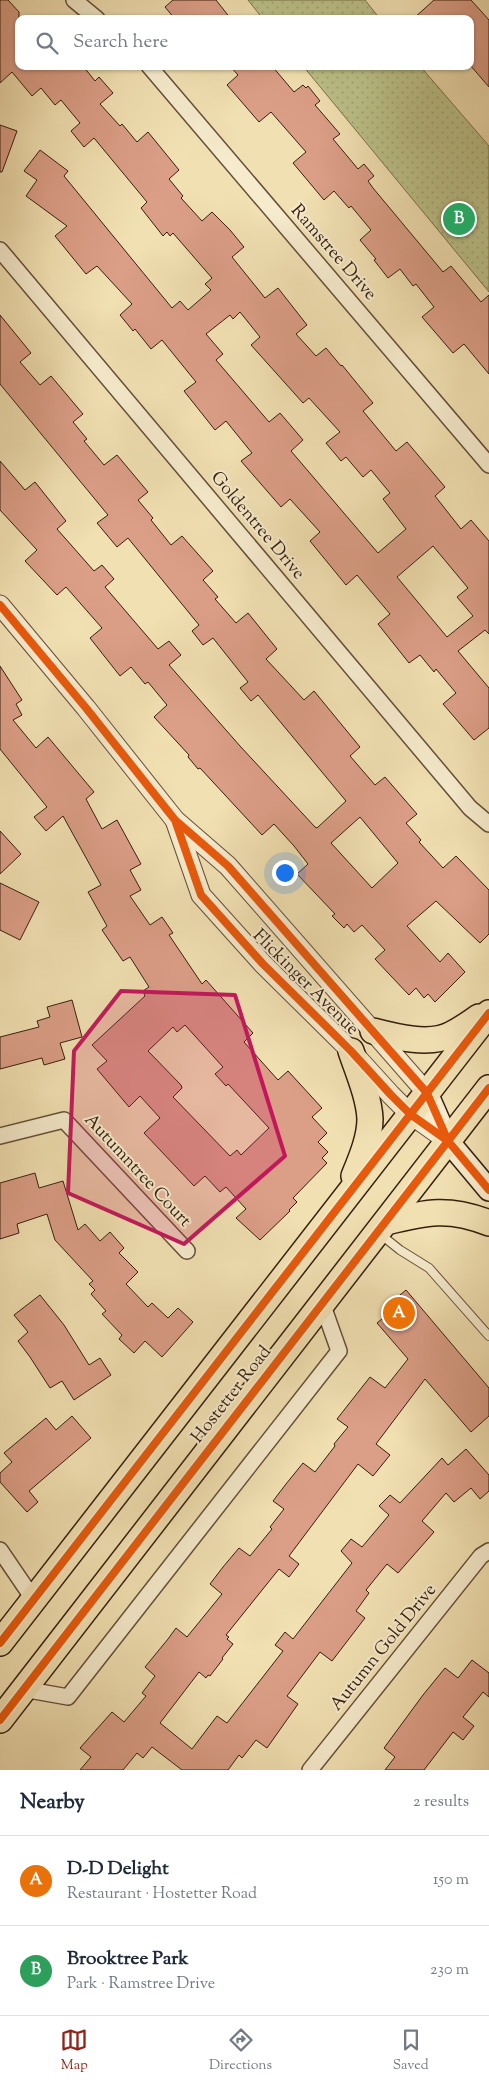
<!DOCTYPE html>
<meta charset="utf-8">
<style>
:root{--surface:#fff;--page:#f6f6f7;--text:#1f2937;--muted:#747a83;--line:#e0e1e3;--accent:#8f2418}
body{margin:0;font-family:"Sorts Mill Goudy",serif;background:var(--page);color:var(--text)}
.you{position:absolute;left:284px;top:872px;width:18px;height:18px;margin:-12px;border:4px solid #fff;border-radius:50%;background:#1a73e8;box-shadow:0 0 0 8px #1a73e833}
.badge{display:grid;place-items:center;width:32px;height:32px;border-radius:50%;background:var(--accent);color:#fff;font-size:16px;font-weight:700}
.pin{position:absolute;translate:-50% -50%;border:2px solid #fff;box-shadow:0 1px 5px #0006}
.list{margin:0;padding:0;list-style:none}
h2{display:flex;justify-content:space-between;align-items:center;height:65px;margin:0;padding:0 20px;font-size:21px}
h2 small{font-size:16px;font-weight:400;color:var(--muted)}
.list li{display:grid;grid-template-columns:32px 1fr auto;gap:15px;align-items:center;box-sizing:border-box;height:90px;padding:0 20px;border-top:1px solid var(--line)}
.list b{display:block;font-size:19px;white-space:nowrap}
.list p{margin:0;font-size:16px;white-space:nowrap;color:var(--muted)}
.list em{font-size:16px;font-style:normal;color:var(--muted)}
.icon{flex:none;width:28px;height:28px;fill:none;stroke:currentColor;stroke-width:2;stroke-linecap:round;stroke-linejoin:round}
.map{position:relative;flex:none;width:489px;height:1770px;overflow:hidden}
.search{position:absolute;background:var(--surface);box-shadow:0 1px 4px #0004;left:15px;right:15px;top:15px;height:55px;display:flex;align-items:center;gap:12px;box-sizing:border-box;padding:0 18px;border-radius:10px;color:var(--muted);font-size:19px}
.sheet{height:245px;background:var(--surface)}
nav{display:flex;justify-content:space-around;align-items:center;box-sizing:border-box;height:70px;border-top:1px solid var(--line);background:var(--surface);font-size:14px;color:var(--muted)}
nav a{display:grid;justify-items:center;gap:2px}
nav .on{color:var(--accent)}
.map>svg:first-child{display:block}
</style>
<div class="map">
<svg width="489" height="1770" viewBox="0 0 489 1770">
<defs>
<pattern id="park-dots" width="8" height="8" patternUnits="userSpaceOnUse" patternTransform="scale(1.25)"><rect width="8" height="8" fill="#bcc28a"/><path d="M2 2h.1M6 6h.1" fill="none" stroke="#a2a676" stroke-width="1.8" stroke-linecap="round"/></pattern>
</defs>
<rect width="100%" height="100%" fill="#f1e0b2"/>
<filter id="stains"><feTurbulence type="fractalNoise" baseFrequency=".004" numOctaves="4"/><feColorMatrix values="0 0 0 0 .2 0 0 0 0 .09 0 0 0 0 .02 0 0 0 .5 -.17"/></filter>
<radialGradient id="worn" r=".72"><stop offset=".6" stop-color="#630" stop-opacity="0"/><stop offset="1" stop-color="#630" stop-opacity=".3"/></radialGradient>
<g fill="url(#park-dots)" stroke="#79704c">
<path d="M248,0H365L380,19H263Z"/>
<path d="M303,66H420L489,146V292Z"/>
</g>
<g fill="#db9e87" stroke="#361f0e" fill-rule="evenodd">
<path d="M0,0H8L19,12L18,66H83L95,81L99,77L113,93L100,104L120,126L122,124L137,142L148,132L179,170L169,179L183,196L181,198L202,221L212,212L230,230L244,247L232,257L265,298L278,288L307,325L296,334L316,356L326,348L341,366L342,365L373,403L363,411L396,451L407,442L445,487L435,496L461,529L471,520L489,541V634L485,630L458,651L489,688V728L474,740L443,704L456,693L436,669L434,672L420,655L409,663L378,624L390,614L357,575L346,585L310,541L320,532L290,499L281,507L241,461L252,453L226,421L215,430L184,391L196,382L162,340L151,349L135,329L133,331L120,315L132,304L97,266L86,274L55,236L67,226L26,196L37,180L24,171L40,150L68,171L64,176L172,308L180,301L188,310L211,290L205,284L212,278L173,233L170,236L167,232L163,236L141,208L147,202L94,138L84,147L71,131L80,123L61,100L55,105L41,88L32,96L12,72L0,83ZM240,312L260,337L251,345L303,403L309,398L340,432L326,443L341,461L346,457L363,477L371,470L390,493L383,499L406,529L378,553L291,451L303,440L280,413L269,422L216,360L223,354L206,334L230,315L233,319ZM433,546L468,588L457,597L473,616L447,637L397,577Z"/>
<path d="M173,0H216L231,19H175L165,7Z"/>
<path d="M434,0H471L489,20V87L470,65V19H413Z"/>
<path d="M230,66H272L294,92L303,85L306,88L308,86L320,101L315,105L340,134L333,139L358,169L364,164L374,176L368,181L373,188L443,272L451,266L481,302L489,295V374L464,344L453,353L422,317L434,307L416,284L413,286L400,269L388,278L374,260L376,259L360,240L371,230L351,206L349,208L334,191L324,200L293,163L306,152L271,112L259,122L227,85L238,75Z"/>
<path d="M0,125L17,131L2,172H0Z"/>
<path d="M0,315L31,353L20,362L40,385L51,376L83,414L73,422L87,439L84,441L104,465L117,455L148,492L138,500L153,518L151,520L171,545L182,536L213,571L203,580L218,597L215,599L236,623L248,613L277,649L266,659L304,700L314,691L360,747L350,756L375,785L385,777L417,814L406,823L421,840L419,842L443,868L456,856L489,890V934L480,943L436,901L407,926L440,962L448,953L465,972L435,1002L428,994L424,998L416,988L409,995L390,975L375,959L385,950L362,925L354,932L347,924L344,928L332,916L335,914L297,874L308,864L294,846L274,824L262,835L200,768L198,769L188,757L189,755L154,717L167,705L148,682L145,684L131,667L120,676L90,638L102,628L66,587L57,595L25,561L37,550L0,510V461L25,490L35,482L66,521L57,529L94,571L102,565L114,579L105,587L158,649L169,641L181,655L169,665L240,746L315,827L317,828L346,801L258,695L251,701L240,688L248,682L213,638L203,645L192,631L199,625L128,538L117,547L97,523L108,515L0,384ZM360,817L398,863L372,888L331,843Z"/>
<path d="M0,666L22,700L16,704L22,715L13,720L36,748L48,737L94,792L86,799L102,829L117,820L141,864L130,870L141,890L130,896L150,925L162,917L173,933L169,935L202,984L206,980L253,1033L244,1042L278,1080L288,1071L322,1108L312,1117L327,1133L318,1142L328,1152L322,1158L327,1163L293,1198L297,1202L289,1210L290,1211L260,1240L236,1218L246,1209L226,1187L220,1192L205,1176L194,1186L144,1133L160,1118L140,1096L129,1107L97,1069L107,1061L92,1045L145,996L143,991L149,987L130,957L123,961L102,930L107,926L88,892L101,885L63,816L46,831L34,817L47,807L0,749ZM185,1025L223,1067L215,1074L226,1086L228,1084L269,1128L241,1155L237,1150L230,1156L173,1097L182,1088L181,1085L148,1051L173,1027L177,1032Z"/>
<path d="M0,831L21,854L0,874Z"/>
<path d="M0,883L39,902L20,940L0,930Z"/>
<path d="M72,1000L82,1037L60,1043L65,1059L44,1065L42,1058L0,1069V1037L39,1027L37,1021L50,1017L47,1007Z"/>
<path d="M35,1173L39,1188L63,1181L78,1230L85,1224L100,1241L110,1232L124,1248L119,1253L138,1272L126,1284L148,1307L152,1303L168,1318L178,1308L193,1322L162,1357L145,1341L134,1353L119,1339L122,1335L102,1314L106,1311L91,1294L95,1290L89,1284L93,1281L55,1240L47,1214L17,1224L19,1233L0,1239V1183Z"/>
<path d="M406,1290L489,1388V1416L471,1432L425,1379L376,1444L390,1455L373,1476L358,1464L289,1556L299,1564L289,1577L279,1569L226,1635L229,1637L227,1639L233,1644L222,1658L223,1659L210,1676L208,1675L206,1678L199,1672L160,1723L192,1749L217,1716L227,1723L283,1651L275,1645L285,1632L293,1639L352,1563L341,1551L351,1539L362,1547L389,1515L379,1506L390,1495L400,1503L442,1458L448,1465L466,1449L489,1475V1491L480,1499L471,1488L454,1502L446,1493L422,1521L434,1532L398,1573L387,1564L366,1590L369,1593L356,1611L365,1618L332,1661L320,1652L287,1696L298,1704L267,1748L256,1740L242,1758L239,1755L228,1770H182L152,1747L143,1758L137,1753L123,1770H80L91,1757L80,1748L112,1712L124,1722L146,1696L142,1693L155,1676L145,1667L168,1639L176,1628L187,1637L222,1594L210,1584L223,1567L239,1548L250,1556L272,1529L270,1527L284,1509L273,1501L286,1484L303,1463L315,1472L335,1446L334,1444L348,1427L337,1419L370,1377L385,1388L408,1359L377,1323L387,1315L382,1310Z"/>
<path d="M40,1295L64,1325L89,1365L100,1358L111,1375L74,1400L62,1381L50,1388L30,1357L18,1341L28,1332L14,1315Z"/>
<path d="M72,1416L91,1438L29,1491L38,1502L27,1512L0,1482V1473L12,1462L4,1453L46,1418L56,1430Z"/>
<path d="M472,1660L489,1673V1697L483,1692L463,1717L474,1726L463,1740L453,1732L424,1770H385L395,1757L384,1748L423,1695L445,1668L458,1678Z"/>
</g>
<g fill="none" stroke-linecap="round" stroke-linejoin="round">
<defs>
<path id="service" d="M380,1234L400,1250L429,1268L489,1336"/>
<g id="minor">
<path d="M74,0L97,19"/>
<path d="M149,66L489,465"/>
<path d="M0,250L470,808L489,824"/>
<path d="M0,1136L64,1120L187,1251"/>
<path d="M0,1550L34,1600"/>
<path d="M23,1689L68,1697L339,1351L322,1303"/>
<path d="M310,1770L481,1556L489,1551"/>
</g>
<g id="tertiary">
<path d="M0,605L86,708L175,820L228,866L427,1093"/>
<path d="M176,823L201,895L263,964L351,1051L391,1095L410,1114L448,1141"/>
</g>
<path id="secondary" d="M427,1093L448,1141L489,1190"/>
<g id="primary">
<path d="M373,1031C396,1037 430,1046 452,1034C462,1029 470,1023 479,1017"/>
<path d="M351,1051C358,1072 369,1097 370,1119C370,1138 361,1159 354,1176"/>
<path d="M386,1222C426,1212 449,1207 489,1223"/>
<path d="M0,1643L489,1013"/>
<path d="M0,1720L489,1088"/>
</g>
</defs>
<use href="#service" stroke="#654f37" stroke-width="10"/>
<use href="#minor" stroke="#654f37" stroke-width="18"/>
<use href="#tertiary" stroke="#654f37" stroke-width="21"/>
<use href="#secondary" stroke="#361f0e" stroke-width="24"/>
<use href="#primary" stroke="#361f0e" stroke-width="28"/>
<use href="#service" stroke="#f6ebcd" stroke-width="8"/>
<use href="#minor" stroke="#f6ebcd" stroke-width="15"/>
<use href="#tertiary" stroke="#f6ebcd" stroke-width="19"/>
<use href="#secondary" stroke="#f6ebcd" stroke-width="21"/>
<use href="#primary" stroke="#f1e0b2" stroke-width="25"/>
<defs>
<g id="cycleway">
<path d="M0,605L86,708L175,820L228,866L427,1093L448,1141"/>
<path d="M176,823L201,895L263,964L351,1051L391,1095L410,1114L448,1141L489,1190"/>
<path d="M0,1643L489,1013"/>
<path d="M0,1720L489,1088"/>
</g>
</defs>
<use href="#cycleway" stroke="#f6ebcd" stroke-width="11"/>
<use href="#cycleway" stroke="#e8590c" stroke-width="8"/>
</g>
<path fill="#c2185b" fill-opacity="0.2" stroke="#c2185b" stroke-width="4" stroke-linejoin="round" d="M121,991L235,995L285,1156L184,1244L68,1193L74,1051Z"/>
<g text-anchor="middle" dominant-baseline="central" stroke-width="4" stroke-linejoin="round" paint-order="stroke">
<g font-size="18" fill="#361f0e" stroke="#f6ebcd">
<text transform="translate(333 253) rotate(49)">Ramstree Drive</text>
<text transform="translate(257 526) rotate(50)">Goldentree Drive</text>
<text transform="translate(305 983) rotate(45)">Flickinger Avenue</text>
<text transform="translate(137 1171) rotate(47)">Autumntree Court</text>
<text transform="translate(232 1395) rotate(-52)">Hostetter Road</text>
<text transform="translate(384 1648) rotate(-51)">Autumn Gold Drive</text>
</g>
</g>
<rect width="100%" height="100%" filter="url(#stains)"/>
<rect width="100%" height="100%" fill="url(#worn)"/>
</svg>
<div class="you"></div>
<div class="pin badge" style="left:399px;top:1313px;background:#e8710a">A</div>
<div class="pin badge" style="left:459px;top:219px;background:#2e9e5b">B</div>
<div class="search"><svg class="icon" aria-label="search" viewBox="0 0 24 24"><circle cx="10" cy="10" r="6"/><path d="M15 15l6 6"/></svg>Search here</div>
</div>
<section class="sheet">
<h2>Nearby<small>2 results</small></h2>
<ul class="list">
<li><span class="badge" style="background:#e8710a">A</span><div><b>D-D Delight</b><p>Restaurant · Hostetter Road</p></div><em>150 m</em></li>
<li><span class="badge" style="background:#2e9e5b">B</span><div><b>Brooktree Park</b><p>Park · Ramstree Drive</p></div><em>230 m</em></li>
</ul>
</section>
<nav>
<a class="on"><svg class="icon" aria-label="map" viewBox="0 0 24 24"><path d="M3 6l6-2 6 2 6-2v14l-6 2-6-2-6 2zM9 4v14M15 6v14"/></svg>Map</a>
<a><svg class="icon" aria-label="directions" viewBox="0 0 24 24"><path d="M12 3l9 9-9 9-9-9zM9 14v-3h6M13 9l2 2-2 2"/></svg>Directions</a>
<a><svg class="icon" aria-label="saved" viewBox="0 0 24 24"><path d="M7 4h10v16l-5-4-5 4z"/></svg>Saved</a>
</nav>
